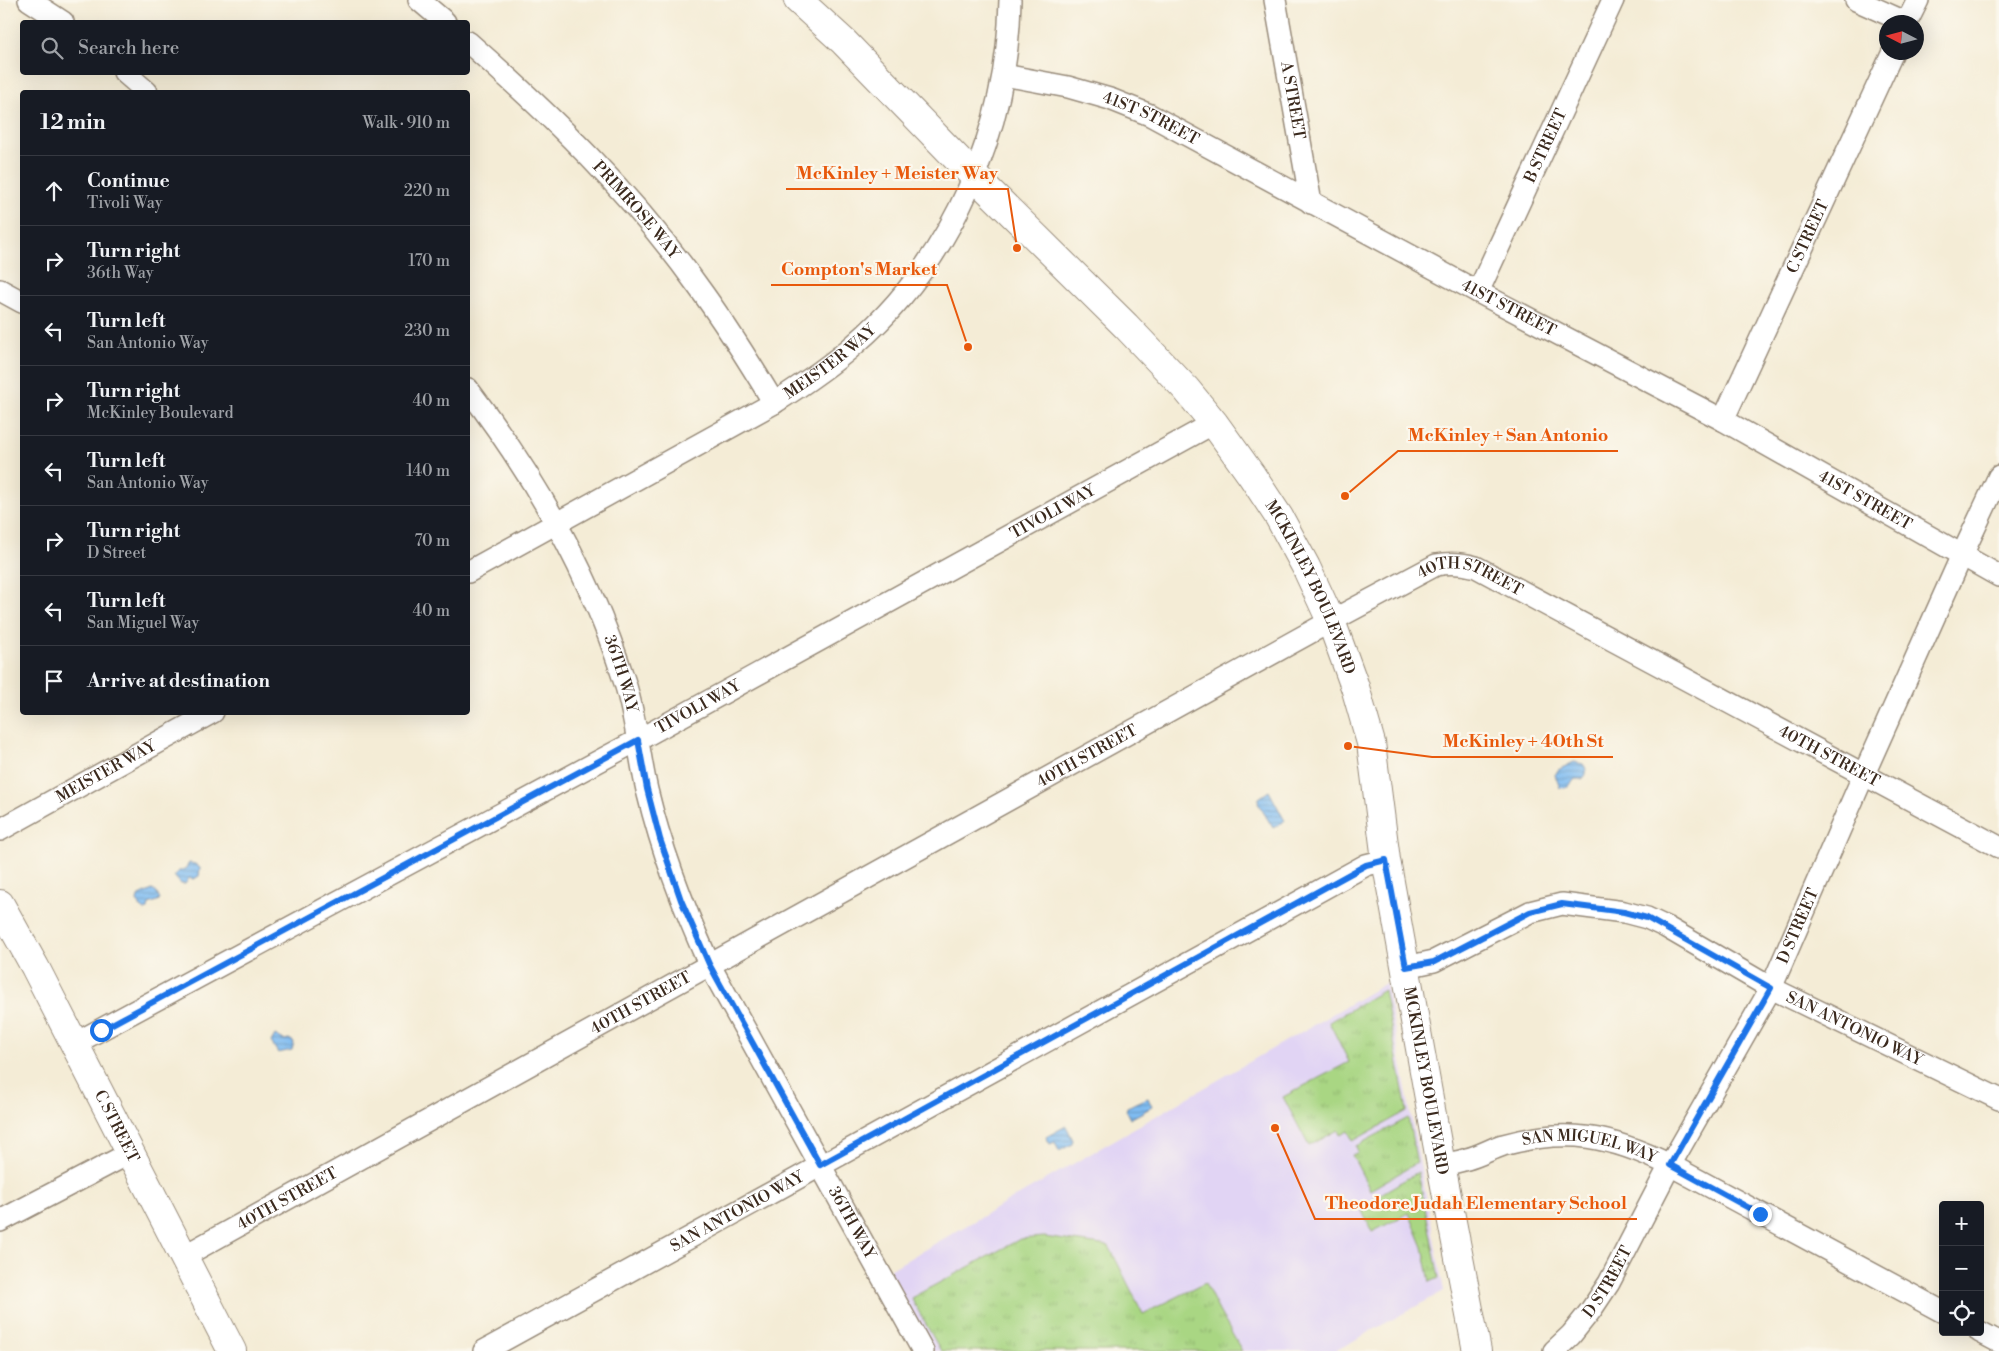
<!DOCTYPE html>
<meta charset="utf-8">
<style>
:root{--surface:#171b24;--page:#20242c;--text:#f1f3f6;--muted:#9ea1a6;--line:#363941}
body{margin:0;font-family:"Libre Bodoni",serif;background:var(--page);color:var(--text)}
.controls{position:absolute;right:15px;bottom:15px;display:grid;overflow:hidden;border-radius:5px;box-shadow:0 5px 20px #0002}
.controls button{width:45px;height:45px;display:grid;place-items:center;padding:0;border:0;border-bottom:1px solid var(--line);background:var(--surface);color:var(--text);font:25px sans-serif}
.compass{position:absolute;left:1879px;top:15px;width:45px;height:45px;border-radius:50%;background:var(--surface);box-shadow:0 5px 20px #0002;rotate:276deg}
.stop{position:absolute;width:15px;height:15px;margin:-11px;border:4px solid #1a73e8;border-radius:50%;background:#fff}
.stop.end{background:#1a73e8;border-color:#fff;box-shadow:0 1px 5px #0008}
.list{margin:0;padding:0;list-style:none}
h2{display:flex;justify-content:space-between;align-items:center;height:65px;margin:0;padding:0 20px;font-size:21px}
h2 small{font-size:16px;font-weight:400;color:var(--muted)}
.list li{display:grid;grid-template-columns:32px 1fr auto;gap:15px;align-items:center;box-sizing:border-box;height:70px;padding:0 20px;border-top:1px solid var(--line)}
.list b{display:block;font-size:19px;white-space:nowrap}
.list p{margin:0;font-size:16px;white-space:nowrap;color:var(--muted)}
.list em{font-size:16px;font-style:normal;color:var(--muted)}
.icon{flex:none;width:28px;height:28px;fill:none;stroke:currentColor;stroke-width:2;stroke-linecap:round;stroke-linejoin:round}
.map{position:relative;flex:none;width:1999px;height:1351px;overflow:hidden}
.search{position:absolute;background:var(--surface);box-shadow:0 5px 20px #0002;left:20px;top:20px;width:450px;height:55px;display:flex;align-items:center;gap:12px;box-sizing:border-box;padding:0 18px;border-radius:5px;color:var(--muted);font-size:19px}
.panel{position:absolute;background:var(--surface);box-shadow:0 5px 20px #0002;left:20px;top:90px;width:450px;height:625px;border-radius:5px}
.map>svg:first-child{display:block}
</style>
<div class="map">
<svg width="1999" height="1351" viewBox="0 0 1999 1351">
<defs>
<pattern id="grass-tufts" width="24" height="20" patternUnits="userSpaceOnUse" patternTransform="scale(1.25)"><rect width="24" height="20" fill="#a9d683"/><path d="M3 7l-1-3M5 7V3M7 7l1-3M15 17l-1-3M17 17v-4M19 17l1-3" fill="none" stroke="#92b871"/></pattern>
<pattern id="water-rules" width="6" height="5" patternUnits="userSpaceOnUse" patternTransform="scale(1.25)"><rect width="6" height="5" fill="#7fbcf2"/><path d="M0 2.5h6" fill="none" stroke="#6999c3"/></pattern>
</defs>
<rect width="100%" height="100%" fill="#fbf7ec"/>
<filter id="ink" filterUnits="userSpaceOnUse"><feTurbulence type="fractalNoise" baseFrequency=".02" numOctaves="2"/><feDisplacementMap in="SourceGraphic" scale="10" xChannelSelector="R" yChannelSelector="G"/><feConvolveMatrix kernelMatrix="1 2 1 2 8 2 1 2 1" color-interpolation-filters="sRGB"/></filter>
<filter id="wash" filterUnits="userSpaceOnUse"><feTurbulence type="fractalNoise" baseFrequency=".0096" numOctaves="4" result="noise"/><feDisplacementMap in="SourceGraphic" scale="20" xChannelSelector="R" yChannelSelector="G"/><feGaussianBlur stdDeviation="1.12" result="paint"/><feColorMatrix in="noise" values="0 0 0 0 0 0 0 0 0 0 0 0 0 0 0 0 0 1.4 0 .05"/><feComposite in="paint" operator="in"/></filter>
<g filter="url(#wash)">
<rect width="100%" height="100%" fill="#f4ecd6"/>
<path fill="#e1d4f4" d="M1386,983L1444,1291L1335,1351H930L886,1272Z"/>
<g fill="url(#grass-tufts)" stroke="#728050">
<path d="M1384,990L1407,1111L1353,1141L1348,1131L1340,1135L1338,1130L1309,1146L1283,1097L1349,1062L1329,1022Z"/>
<path d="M1408,1118L1417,1163L1370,1190L1352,1155L1358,1152L1356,1146Z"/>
<path d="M1418,1172L1439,1278L1430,1282L1423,1247L1409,1213L1372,1232L1362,1211L1376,1203L1374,1198Z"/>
<path d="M1044,1237L1109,1246L1143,1314L1205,1283L1219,1311L1242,1351H941L911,1298L1020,1239Z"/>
</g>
<g fill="url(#water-rules)" stroke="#5d7388">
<path d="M1574,762L1583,764C1587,769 1588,775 1582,779H1575L1568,787L1560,788L1555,775L1558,770Z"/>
<path d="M1269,791L1285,821L1273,828L1258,803L1259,798Z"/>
<path d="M189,863L195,864L200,868L199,876L194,879L189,878L185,884H181L174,876C176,871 181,871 186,868Z"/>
<path d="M152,890L156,892L160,900L149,904L148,909L145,911L141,908L137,901L138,897Z"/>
<path d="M275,1035L284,1040L289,1039L294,1042L292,1050L278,1053L271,1042Z"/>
<path d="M1148,1098L1152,1107L1130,1119L1126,1111L1127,1107Z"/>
<path d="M1066,1126L1073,1140L1072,1144L1059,1151L1055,1142L1050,1144L1046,1137Z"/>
</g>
</g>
<g filter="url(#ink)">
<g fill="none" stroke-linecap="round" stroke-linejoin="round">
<defs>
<g id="minor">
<path d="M29,0L63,22"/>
<path d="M419,0L445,22"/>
<path id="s1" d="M1275,0L1311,203"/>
<path d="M1856,0L1905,22"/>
<path d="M1907,22L1918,0"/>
<path id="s2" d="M468,42C552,116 632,194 697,285C725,323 750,363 774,403"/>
<path d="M124,72L147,92"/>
<path id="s3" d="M1004,75L1068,87L1110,99L1150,115L1478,292L1723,420L1999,576"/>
<path d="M0,290L22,302"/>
<path id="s4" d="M1478,292L1613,0"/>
<path id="s5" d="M468,389C536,478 591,575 625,683C636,718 639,755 647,790C662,852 683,906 709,964L923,1351"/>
<path id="s6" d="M1723,420L1893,52"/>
<path id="s7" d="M468,572L774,403C802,385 829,367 854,345C953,260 1008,129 1010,0"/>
<path id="s8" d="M0,830L213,712"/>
<path id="s9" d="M1406,967L1434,961L1530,912L1562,904L1624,912L1647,918L1666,927L1771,988L1999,1099"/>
<path id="s10" d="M74,1044L638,740L1214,423"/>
<path id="s11" d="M1441,1165C1449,1163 1459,1162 1467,1159C1479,1156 1491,1149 1503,1145C1567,1127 1611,1136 1670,1165L1943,1312"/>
<path d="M0,1221L130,1153"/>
<path id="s12" d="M184,1256L1331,621L1436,565C1451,562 1462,563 1476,567L1999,847"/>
<path d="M1980,1332L1999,1342"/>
<path id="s13" d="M484,1351L1366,865L1386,860"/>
<path id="s14" d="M1554,1351L1571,1335L1591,1310L1609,1283L1670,1165L1771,988L1864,774L1962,555L1999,476"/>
</g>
<g id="tertiary">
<path id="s15" d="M798,0L844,42L974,176L1126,326L1186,389L1214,423L1252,476L1279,517L1306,567L1331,621L1355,687L1371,743L1386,860L1441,1165L1477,1351"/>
<path id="s16" d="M0,904L35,967L232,1351"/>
</g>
</defs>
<use href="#minor" stroke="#988b7a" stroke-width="24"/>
<use href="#tertiary" stroke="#988b7a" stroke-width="30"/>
<use href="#minor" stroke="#fff" stroke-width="21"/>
<use href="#tertiary" stroke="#fff" stroke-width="28"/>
</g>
</g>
<g fill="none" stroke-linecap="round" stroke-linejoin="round" filter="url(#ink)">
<path stroke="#1a73e8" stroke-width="6" d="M101,1030L638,740L647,789L660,839L681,900L709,964L820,1165L1366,865L1386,860L1406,967L1434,962L1530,912L1562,904L1624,912L1647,918L1771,988L1670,1165L1760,1214"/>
</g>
<g text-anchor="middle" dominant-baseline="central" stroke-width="4.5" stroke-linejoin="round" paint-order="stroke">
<g font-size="16" fill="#3b2a1e" stroke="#fbf7ec">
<text stroke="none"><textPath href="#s1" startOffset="102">A STREET</textPath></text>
<text stroke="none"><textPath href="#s3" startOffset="154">41ST STREET</textPath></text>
<text stroke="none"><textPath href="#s4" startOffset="161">B STREET</textPath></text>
<text stroke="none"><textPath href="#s2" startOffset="238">PRIMROSE WAY</textPath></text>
<text stroke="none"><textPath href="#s6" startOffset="202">C STREET</textPath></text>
<text stroke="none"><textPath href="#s3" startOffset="559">41ST STREET</textPath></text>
<text stroke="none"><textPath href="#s7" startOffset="419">MEISTER WAY</textPath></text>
<text stroke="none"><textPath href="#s3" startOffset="964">41ST STREET</textPath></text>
<text stroke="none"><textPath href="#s10" startOffset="1114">TIVOLI WAY</textPath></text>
<text stroke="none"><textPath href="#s12" startOffset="1466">40TH STREET</textPath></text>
<text stroke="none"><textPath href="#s15" startOffset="785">MCKINLEY BOULEVARD</textPath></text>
<text stroke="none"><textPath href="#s5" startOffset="325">36TH WAY</textPath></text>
<text stroke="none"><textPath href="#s10" startOffset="709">TIVOLI WAY</textPath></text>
<text stroke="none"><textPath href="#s12" startOffset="1032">40TH STREET</textPath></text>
<text stroke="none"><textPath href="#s12" startOffset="1871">40TH STREET</textPath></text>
<text stroke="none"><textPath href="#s8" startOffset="121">MEISTER WAY</textPath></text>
<text stroke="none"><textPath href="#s14" startOffset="492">D STREET</textPath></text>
<text stroke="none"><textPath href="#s12" startOffset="522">40TH STREET</textPath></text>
<text stroke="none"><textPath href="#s9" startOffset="491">SAN ANTONIO WAY</textPath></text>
<text stroke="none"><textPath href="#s15" startOffset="1295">MCKINLEY BOULEVARD</textPath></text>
<text stroke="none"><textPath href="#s16" startOffset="251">C STREET</textPath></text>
<text stroke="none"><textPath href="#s11" startOffset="154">SAN MIGUEL WAY</textPath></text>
<text stroke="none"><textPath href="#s12" startOffset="118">40TH STREET</textPath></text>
<text stroke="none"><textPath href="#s13" startOffset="289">SAN ANTONIO WAY</textPath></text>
<text stroke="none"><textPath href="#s5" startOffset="925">36TH WAY</textPath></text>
<text stroke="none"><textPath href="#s14" startOffset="88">D STREET</textPath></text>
</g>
</g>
<path fill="none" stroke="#e8590c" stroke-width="2" d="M1017 248L1008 189H786M968 347L947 285H771M1345 496L1398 451H1618M1348 746L1432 757H1613M1275 1128L1315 1219H1637"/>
<g fill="#e8590c" stroke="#fbf7ec" stroke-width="2">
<circle cx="1017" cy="248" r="5"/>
<circle cx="968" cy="347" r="5"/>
<circle cx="1345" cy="496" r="5"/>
<circle cx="1348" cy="746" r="5"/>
<circle cx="1275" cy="1128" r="5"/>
</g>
<g font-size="18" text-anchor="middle" font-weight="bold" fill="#e8590c" stroke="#fbf7ec" stroke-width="4.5" stroke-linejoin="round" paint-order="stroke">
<text x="897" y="179">McKinley + Meister Way</text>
<text x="859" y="275">Compton's Market</text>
<text x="1508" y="441">McKinley + San Antonio</text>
<text x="1523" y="747">McKinley + 40th St</text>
<text x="1476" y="1209">Theodore Judah Elementary School</text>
</g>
</svg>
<div class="controls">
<button>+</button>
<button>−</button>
<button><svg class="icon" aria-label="locate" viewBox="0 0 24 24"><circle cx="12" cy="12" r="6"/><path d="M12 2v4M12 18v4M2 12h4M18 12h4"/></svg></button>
</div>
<svg class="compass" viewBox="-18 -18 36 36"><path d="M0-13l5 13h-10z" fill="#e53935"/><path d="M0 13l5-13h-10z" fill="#9ea1a6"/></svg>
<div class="stop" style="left:101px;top:1030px"></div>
<div class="stop end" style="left:1760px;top:1214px"></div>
<div class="search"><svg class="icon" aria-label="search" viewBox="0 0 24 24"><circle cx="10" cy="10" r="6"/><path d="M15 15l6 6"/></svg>Search here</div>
<section class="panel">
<h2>12 min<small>Walk · 910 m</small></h2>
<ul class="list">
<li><svg class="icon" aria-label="ahead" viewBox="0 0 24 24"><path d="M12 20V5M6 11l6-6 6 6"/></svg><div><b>Continue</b><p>Tivoli Way</p></div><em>220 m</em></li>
<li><svg class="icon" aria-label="right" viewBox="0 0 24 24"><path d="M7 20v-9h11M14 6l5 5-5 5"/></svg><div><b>Turn right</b><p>36th Way</p></div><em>170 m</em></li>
<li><svg class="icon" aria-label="left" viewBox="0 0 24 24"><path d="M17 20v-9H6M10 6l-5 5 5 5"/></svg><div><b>Turn left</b><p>San Antonio Way</p></div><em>230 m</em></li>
<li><svg class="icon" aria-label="right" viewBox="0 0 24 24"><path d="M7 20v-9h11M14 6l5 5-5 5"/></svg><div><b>Turn right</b><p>McKinley Boulevard</p></div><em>40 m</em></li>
<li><svg class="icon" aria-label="left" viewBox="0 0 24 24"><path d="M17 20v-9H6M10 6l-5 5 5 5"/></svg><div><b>Turn left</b><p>San Antonio Way</p></div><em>140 m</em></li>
<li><svg class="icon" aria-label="right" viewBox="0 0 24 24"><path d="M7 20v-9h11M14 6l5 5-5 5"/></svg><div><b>Turn right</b><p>D Street</p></div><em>70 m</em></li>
<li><svg class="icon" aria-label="left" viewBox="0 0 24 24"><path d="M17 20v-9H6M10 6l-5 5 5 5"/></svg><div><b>Turn left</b><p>San Miguel Way</p></div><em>40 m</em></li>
<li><svg class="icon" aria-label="arrive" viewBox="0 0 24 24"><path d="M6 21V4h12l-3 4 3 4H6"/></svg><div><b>Arrive at destination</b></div></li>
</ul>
</section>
</div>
